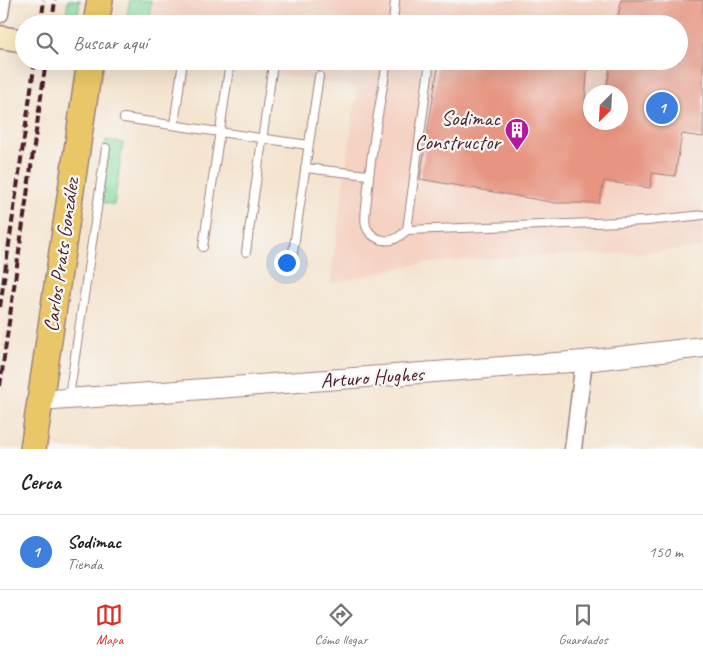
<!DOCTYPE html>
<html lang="es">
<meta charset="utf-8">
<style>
:root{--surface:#fff;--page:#f2f2f2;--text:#202124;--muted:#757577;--line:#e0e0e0;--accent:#d93025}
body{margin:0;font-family:Caveat,sans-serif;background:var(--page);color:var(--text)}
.compass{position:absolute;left:583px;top:85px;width:45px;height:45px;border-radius:50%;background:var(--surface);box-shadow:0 5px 20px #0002;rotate:204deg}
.you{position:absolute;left:286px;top:262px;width:18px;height:18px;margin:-12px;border:4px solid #fff;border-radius:50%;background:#1a73e8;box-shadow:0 0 0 8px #1a73e833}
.badge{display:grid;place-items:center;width:32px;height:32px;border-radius:50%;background:var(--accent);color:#fff;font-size:16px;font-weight:700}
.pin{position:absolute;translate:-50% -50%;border:2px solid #fff;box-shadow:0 1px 5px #0006}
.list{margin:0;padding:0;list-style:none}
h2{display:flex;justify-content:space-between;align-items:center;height:65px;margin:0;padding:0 20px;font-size:21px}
h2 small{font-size:16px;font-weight:400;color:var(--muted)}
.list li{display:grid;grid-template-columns:32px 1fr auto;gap:15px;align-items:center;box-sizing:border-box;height:75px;padding:0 20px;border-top:1px solid var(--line)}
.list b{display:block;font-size:19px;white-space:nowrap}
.list p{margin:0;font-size:16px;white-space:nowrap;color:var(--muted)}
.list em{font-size:16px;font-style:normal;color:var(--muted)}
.icon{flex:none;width:28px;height:28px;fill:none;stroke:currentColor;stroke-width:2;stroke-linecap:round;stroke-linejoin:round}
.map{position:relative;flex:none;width:703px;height:449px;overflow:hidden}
.search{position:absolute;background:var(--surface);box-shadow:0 5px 20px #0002;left:15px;right:15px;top:15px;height:55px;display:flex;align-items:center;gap:12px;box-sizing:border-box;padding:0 18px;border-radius:28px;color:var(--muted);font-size:19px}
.sheet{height:140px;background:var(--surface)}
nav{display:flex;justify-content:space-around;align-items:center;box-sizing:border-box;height:70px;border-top:1px solid var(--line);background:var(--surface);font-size:14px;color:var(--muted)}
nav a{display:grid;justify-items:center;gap:2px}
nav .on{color:var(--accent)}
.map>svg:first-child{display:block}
</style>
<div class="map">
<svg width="703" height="449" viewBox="0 0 703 449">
<rect width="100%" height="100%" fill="#f6f6f2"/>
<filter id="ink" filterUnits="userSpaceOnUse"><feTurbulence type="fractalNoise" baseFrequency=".02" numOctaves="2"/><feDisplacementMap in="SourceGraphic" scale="10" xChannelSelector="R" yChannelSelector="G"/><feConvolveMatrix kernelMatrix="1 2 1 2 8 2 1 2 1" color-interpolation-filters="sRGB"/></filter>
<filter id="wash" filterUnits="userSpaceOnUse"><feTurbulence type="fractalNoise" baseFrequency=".0096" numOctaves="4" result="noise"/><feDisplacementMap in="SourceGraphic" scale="20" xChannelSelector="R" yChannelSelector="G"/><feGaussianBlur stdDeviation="1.12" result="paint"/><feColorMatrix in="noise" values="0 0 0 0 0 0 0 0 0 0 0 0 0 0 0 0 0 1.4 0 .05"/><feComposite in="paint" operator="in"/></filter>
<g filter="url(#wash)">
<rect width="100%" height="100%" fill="#f4e4cf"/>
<path fill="#f5d2c2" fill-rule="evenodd" d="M151,0H703V247L645,253L494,258L416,264L330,284L357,87L190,61H679V24H148ZM590,92H620V122H590Z"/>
<g fill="#83dba0" stroke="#667d66">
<path d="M68,0H80L77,24H65Z"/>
<path d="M130,0H151L148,24H125Z"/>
<path d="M106,140L123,143L114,205L97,201Z"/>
</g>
<g id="blocks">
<path fill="#e79481" d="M621,0H703V137L682,134L675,176L652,173L650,188L604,181L599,203H556L420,179L439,61H588L584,115L590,116V122H620V92H606L611,61H679V24H617Z"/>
</g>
</g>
<g filter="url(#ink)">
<use href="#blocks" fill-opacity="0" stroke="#9f827d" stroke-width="1"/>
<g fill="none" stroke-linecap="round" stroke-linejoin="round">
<defs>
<g id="service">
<path d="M393,24L395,0"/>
<path d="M387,61C380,107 370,153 367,199C366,207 364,218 366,226C368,233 376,239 383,240C394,242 399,237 407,230L647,221L703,215"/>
<path d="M124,118L308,145"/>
<path d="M174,125L183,61"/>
<path d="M305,168L368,175"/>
<path d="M407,230L430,61"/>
<path d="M203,247L230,62"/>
<path d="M246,252L272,71"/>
<path d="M292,259L319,76"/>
<path d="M69,397L106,148"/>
</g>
<g id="minor">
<path d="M0,14L2,0"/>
<path d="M573,449L584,361"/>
</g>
<path id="tertiary" d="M40,401L584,361L703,347"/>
<path id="secondary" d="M0,37L24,41"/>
<g id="primary">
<path d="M96,24L100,0"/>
<path d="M33,449L90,61"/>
</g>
</defs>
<use href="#service" stroke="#9f827d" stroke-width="10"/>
<use href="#minor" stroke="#9f827d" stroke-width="19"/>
<use href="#tertiary" stroke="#9f827d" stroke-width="22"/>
<use href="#secondary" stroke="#9f827d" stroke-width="25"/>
<use href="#primary" stroke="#9f827d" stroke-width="28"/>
<use href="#service" stroke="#fff" stroke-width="8"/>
<use href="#minor" stroke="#fff" stroke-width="16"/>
<use href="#tertiary" stroke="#fff" stroke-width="20"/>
<use href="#secondary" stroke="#f6e9c3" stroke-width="22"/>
<use href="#primary" stroke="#e9c769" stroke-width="25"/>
<g stroke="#4a1f2b" stroke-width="4" stroke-dasharray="8 4" stroke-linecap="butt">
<path d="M41,24L44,0"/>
<path d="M52,24L55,0"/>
<path d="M0,307L35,61"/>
<path d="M0,386L46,61"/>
</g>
</g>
</g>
<defs>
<symbol id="building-pin" viewBox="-11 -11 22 30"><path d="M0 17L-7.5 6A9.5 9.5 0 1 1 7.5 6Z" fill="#b5179e" stroke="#f6f6f2"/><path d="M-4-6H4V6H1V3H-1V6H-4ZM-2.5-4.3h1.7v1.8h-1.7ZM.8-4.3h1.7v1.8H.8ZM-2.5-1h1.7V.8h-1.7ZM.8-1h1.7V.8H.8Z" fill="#fff"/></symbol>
</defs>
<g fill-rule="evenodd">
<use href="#building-pin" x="503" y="116" width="28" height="38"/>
</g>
<g text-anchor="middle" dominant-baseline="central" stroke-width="4.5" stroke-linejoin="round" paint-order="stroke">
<g font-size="21" fill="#4a1f2b" stroke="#f6f6f2" text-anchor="end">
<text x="500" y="118">Sodimac<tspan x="500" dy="24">Constructor</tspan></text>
</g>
<g font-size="21" fill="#4a1f2b" stroke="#f6f6f2">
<text transform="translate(61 255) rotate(-82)">Carlos Prats González</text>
<text transform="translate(372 377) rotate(-4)">Arturo Hughes</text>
</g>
</g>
</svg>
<svg class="compass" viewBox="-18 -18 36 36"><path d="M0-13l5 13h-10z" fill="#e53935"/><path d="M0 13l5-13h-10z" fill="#757577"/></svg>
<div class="you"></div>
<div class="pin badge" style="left:662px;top:108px;background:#3f7fe0">1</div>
<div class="search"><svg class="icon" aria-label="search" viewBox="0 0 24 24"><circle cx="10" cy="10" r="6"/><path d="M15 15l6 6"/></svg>Buscar aquí</div>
</div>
<section class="sheet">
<h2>Cerca<small></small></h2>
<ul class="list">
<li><span class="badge" style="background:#3f7fe0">1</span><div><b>Sodimac</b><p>Tienda</p></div><em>150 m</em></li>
</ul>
</section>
<nav>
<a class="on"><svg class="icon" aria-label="map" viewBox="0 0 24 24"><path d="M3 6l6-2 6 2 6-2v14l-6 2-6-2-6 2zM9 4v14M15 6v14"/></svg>Mapa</a>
<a><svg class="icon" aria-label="directions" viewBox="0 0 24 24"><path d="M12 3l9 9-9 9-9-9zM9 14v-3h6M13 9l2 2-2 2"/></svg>Cómo llegar</a>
<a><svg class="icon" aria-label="saved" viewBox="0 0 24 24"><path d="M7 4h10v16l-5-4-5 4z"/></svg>Guardados</a>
</nav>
